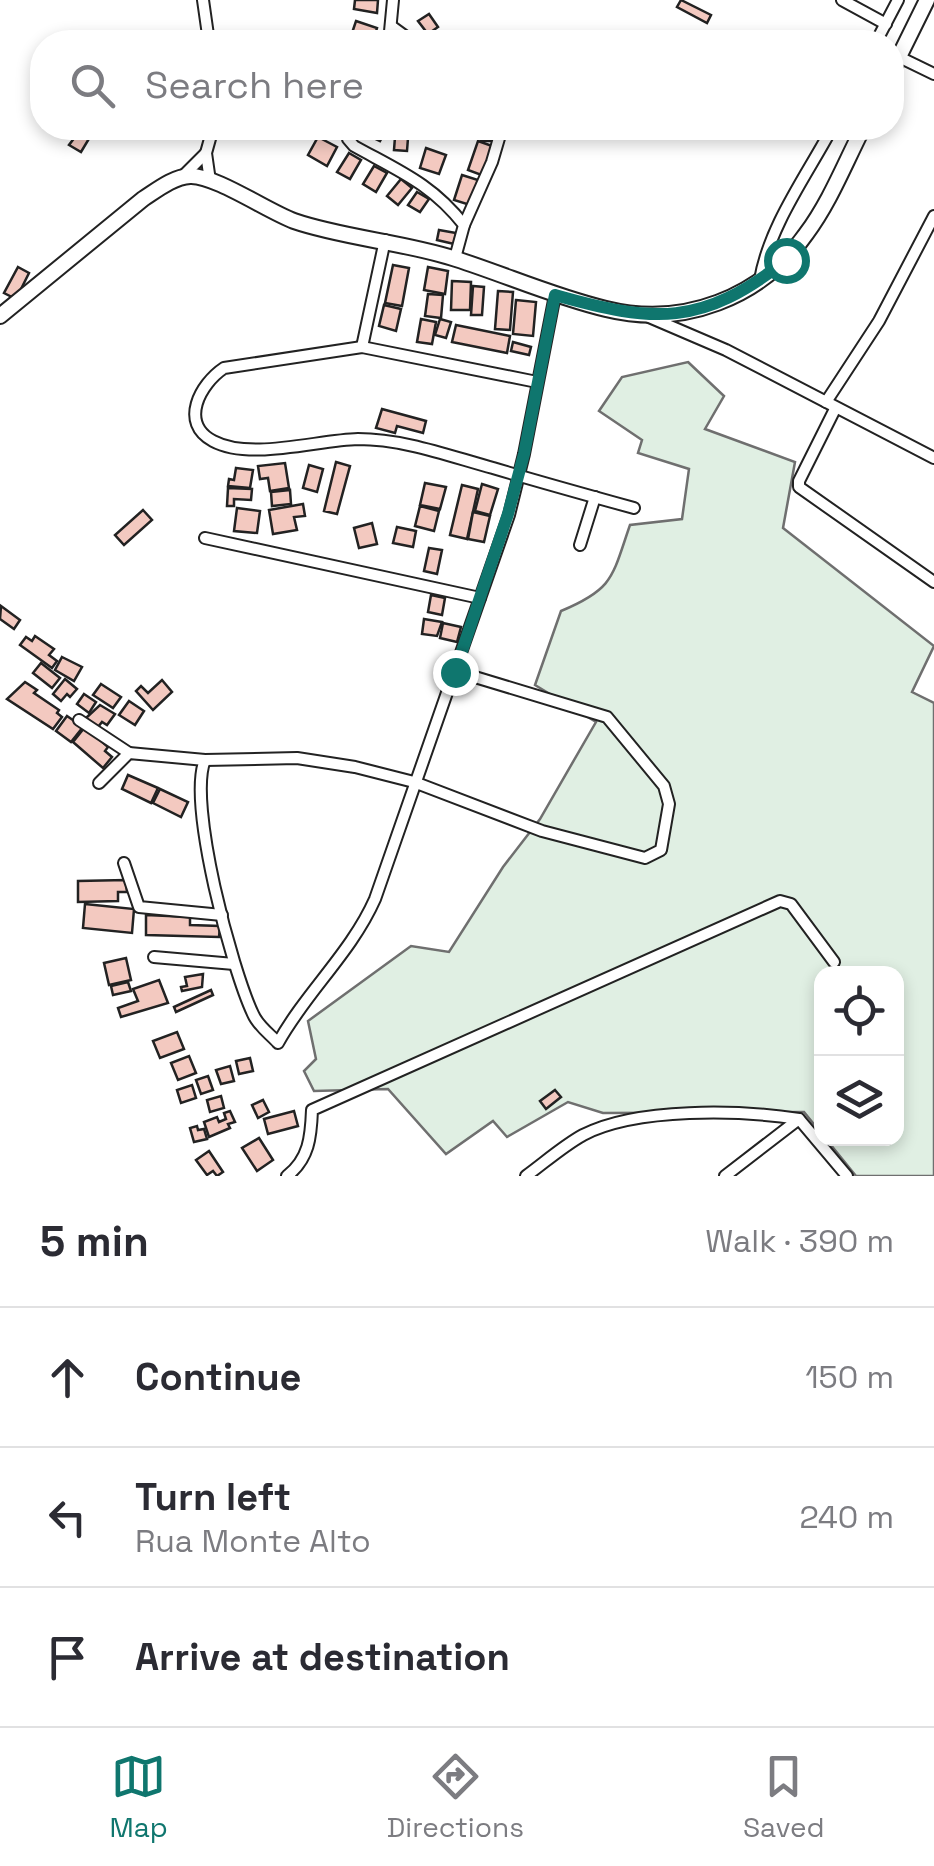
<!DOCTYPE html>
<meta charset="utf-8">
<style>
:root{--surface:#fff;--page:#f2f2f3;--text:#2b2b33;--muted:#7c7c81;--line:#e1e1e2;--accent:#0f766e}
body{margin:0;font-family:"Space Grotesk",sans-serif;background:var(--page);color:var(--text)}
.controls{position:absolute;right:30px;bottom:30px;display:grid;overflow:hidden;border-radius:20px;box-shadow:0 5px 15px #0003}
.controls button{width:90px;height:90px;display:grid;place-items:center;padding:0;border:0;border-bottom:2px solid var(--line);background:var(--surface);color:var(--text);font:50px sans-serif}
.stop{position:absolute;width:30px;height:30px;margin:-22px;border:8px solid #0f766e;border-radius:50%;background:#fff}
.stop.end{background:#0f766e;border-color:#fff;box-shadow:0 2px 10px #0008}
.list{margin:0;padding:0;list-style:none}
h2{display:flex;justify-content:space-between;align-items:center;height:130px;margin:0;padding:0 40px;font-size:42px}
h2 small{font-size:32px;font-weight:400;color:var(--muted)}
.list li{display:grid;grid-template-columns:65px 1fr auto;gap:30px;align-items:center;box-sizing:border-box;height:140px;padding:0 40px;border-top:2px solid var(--line)}
.list b{display:block;font-size:38px;white-space:nowrap}
.list p{margin:0;font-size:32px;white-space:nowrap;color:var(--muted)}
.list em{font-size:32px;font-style:normal;color:var(--muted)}
.icon{flex:none;width:55px;height:55px;fill:none;stroke:currentColor;stroke-width:2;stroke-linecap:round;stroke-linejoin:round}
.map{position:relative;flex:none;width:934px;height:1176px;overflow:hidden}
.search{position:absolute;background:var(--surface);box-shadow:0 5px 15px #0003;left:30px;right:30px;top:30px;height:110px;display:flex;align-items:center;gap:25px;box-sizing:border-box;padding:0 35px;border-radius:40px;color:var(--muted);font-size:38px}
.sheet{height:550px;background:var(--surface)}
nav{display:flex;justify-content:space-around;align-items:center;box-sizing:border-box;height:140px;border-top:2px solid var(--line);background:var(--surface);font-size:28px;color:var(--muted)}
nav a{display:grid;justify-items:center;gap:5px}
nav .on{color:var(--accent)}
.map>svg:first-child{display:block}
</style>
<div class="map">
<svg width="934" height="1176" viewBox="0 0 934 1176">
<rect width="100%" height="100%" fill="#fff"/>
<path fill="#e0efe3" stroke="#6f6f6f" stroke-width="2.5" d="M688,362L724,396L705,429L795,462L783,528L934,646L912,692L934,703V1176H856L826,1139L896,1138V974H822L821,1133L804,1112L603,1113L568,1102L507,1137L493,1121L446,1154L388,1089L314,1091L304,1071L316,1059L308,1021L411,946L449,952L503,867L540,819L596,722L535,685L561,611C614,589 612,577 630,525L682,519L689,469L638,453L642,440L599,411L622,377Z"/>
<g fill="#f3c9c0" stroke="#222" stroke-width="2.5">
<path d="M355,0H378L377,13L354,9Z"/>
<path d="M681,0L711,15L707,23L677,7Z"/>
<path d="M429,14L438,27L428,34L418,21Z"/>
<path d="M356,21L377,28L373,42L351,36Z"/>
<path d="M73,128L90,137L81,152L69,145L75,137L69,133Z"/>
<path d="M366,128H387L380,141L363,133Z"/>
<path d="M481,128H500L499,141H481Z"/>
<path d="M318,137L337,147L327,166L308,155Z"/>
<path d="M395,137L408,138L407,151L394,150Z"/>
<path d="M478,141L495,147L484,176L468,170Z"/>
<path d="M426,148L446,155L439,174L420,168Z"/>
<path d="M349,153L361,160L350,179L337,172Z"/>
<path d="M374,166L387,173L376,192L363,184Z"/>
<path d="M462,175L478,180L470,205L454,200Z"/>
<path d="M401,179L412,188L398,205L387,196Z"/>
<path d="M417,192L429,199L420,212L408,205Z"/>
<path d="M439,230L456,233L454,244L437,240Z"/>
<path d="M393,265L409,268L402,306L385,303Z"/>
<path d="M18,267L29,273L16,299L4,293Z"/>
<path d="M428,267L448,271L445,294L424,290Z"/>
<path d="M452,281L471,282L470,310H451Z"/>
<path d="M473,286L484,287L482,315H471Z"/>
<path d="M498,291L513,292L510,330L495,329Z"/>
<path d="M428,294L443,295L441,318L425,316Z"/>
<path d="M516,300L536,302L533,336L513,334Z"/>
<path d="M384,305L401,309L396,331L379,326Z"/>
<path d="M421,319L436,322L432,344L417,342Z"/>
<path d="M440,319L451,322L446,338L435,335Z"/>
<path d="M456,325L510,336L507,353L452,342Z"/>
<path d="M513,342L531,347L529,355L511,351Z"/>
<path d="M382,409L426,421L423,433L397,426L395,433L376,428Z"/>
<path d="M336,462L350,466L337,514L324,511Z"/>
<path d="M285,463L289,488L270,491L268,478L260,479L258,466Z"/>
<path d="M309,465L323,469L317,492L303,488Z"/>
<path d="M236,468L253,470L250,488L228,486L229,479L234,480Z"/>
<path d="M425,483L446,487L440,509L420,505Z"/>
<path d="M482,484L498,489L490,515L475,511Z"/>
<path d="M462,485L478,489L467,539L450,535Z"/>
<path d="M228,488L252,489L251,500L234,499V506H227Z"/>
<path d="M290,490L291,504L272,506L271,492Z"/>
<path d="M303,504L305,516L294,517L297,530L273,534L269,510Z"/>
<path d="M420,506L439,511L434,531L415,526Z"/>
<path d="M237,508L260,511L257,533L234,531Z"/>
<path d="M143,510L152,520L124,545L115,535Z"/>
<path d="M473,512L490,516L484,542L468,539Z"/>
<path d="M372,523L377,544L359,548L354,528Z"/>
<path d="M397,527L416,531L413,547L393,543Z"/>
<path d="M429,548L442,550L437,574L424,571Z"/>
<path d="M431,595L445,598L442,615L428,612Z"/>
<path d="M1,606L20,620L14,629L0,619Z"/>
<path d="M424,619L442,622L437,636L422,634Z"/>
<path d="M443,623L461,627L457,642L440,638Z"/>
<path d="M35,636L54,649L49,655L57,661L52,668L20,645L26,637L32,641Z"/>
<path d="M62,657L82,667L74,681L55,670Z"/>
<path d="M41,663L60,678L52,688L33,673Z"/>
<path d="M65,679L77,689L70,697L67,694L61,701L53,694Z"/>
<path d="M162,680L172,692L153,710L136,691L141,686L148,693Z"/>
<path d="M25,682L37,690L34,693L59,710L57,713L62,717L53,729L7,699Z"/>
<path d="M101,684L121,697L113,708L93,695Z"/>
<path d="M84,694L96,702L89,713L77,704Z"/>
<path d="M129,701L144,711L135,725L119,715Z"/>
<path d="M100,705L115,714L107,725L102,722L98,727L86,718Z"/>
<path d="M67,716L83,727L71,742L56,731Z"/>
<path d="M85,727L108,747L105,751L112,757L103,768L73,742Z"/>
<path d="M128,775L158,788L151,803L122,789Z"/>
<path d="M160,789L188,802L181,817L153,803Z"/>
<path d="M126,880L127,892H118V901L78,902V881Z"/>
<path d="M85,904L134,909L132,933L83,928Z"/>
<path d="M146,915L190,917V925L220,926L219,937L146,935Z"/>
<path d="M126,958L131,980L109,985L104,963Z"/>
<path d="M203,974L202,987L182,991L181,987L187,986L185,977Z"/>
<path d="M159,980L168,1003L121,1017L118,1008L138,1001L133,989Z"/>
<path d="M128,982L131,991L113,995L111,986Z"/>
<path d="M211,990L213,995L176,1012L174,1007Z"/>
<path d="M177,1032L184,1049L160,1058L153,1041Z"/>
<path d="M189,1056L196,1073L178,1080L171,1063Z"/>
<path d="M250,1058L253,1071L239,1074L236,1061Z"/>
<path d="M230,1066L234,1081L221,1084L216,1070Z"/>
<path d="M208,1076L213,1090L201,1094L196,1080Z"/>
<path d="M192,1085L196,1098L181,1103L177,1090Z"/>
<path d="M555,1090L561,1097L546,1109L540,1101Z"/>
<path d="M221,1096L224,1108L210,1112L207,1100Z"/>
<path d="M263,1100L269,1112L258,1118L252,1105Z"/>
<path d="M230,1111L235,1122L228,1124L230,1128L209,1137L204,1122L217,1117L219,1122L226,1119L224,1113Z"/>
<path d="M294,1111L298,1126L268,1134L264,1119Z"/>
<path d="M197,1126L198,1130L204,1129L207,1139L194,1142L190,1128Z"/>
<path d="M259,1138L273,1160L257,1171L242,1148Z"/>
<path d="M209,1151L223,1172L217,1176L213,1171L207,1175L196,1160Z"/>
</g>
<g fill="none" stroke-linecap="round" stroke-linejoin="round">
<defs>
<g id="street">
<path d="M203,0L209,42"/>
<path d="M842,0L886,24"/>
<path d="M391,26L413,42"/>
<path d="M389,42L393,0"/>
<path d="M876,42L898,0"/>
<path d="M899,57L934,74"/>
<path d="M347,128L348,139L354,146C399,171 432,184 464,225L455,258"/>
<path d="M182,177L206,153"/>
<path d="M210,181L206,153L213,128"/>
<path d="M464,225L492,162L502,128"/>
<path d="M760,280C769,226 807,175 832,128"/>
<path d="M649,317L726,350L934,458"/>
<path d="M362,347L385,240"/>
<path d="M537,382L362,347L224,368C200,384 179,423 213,441C250,461 317,440 358,439C404,439 449,456 493,468C540,482 587,495 634,508"/>
<path d="M826,402L879,321L934,216"/>
<path d="M835,409L799,481V487L934,582"/>
<path d="M205,538L480,598"/>
<path d="M580,545L595,497"/>
<path d="M79,720L129,753"/>
<path d="M205,760C187,802 232,970 253,1014C258,1026 270,1034 278,1043C306,992 351,953 375,899L509,515L524,454L555,295"/>
<path d="M99,783L129,753L205,760L297,758L355,767L414,782L542,831L645,858L661,850L669,804L664,786L607,717L455,671"/>
<path d="M124,863L139,907L222,915"/>
<path d="M154,957L234,964"/>
<path d="M287,1176C309,1159 311,1137 312,1110L780,901L791,904L834,962"/>
<path d="M526,1176C544,1163 563,1146 583,1135C637,1107 740,1110 799,1119L847,1176"/>
<path d="M725,1176L799,1119"/>
</g>
<g id="secondary">
<path d="M892,71L927,0"/>
<path d="M0,316L143,199C157,190 173,177 190,176C215,175 267,211 294,221C343,238 404,242 456,259C506,275 555,297 606,309C683,328 761,298 806,234C830,202 845,163 863,128"/>
</g>
</defs>
<use href="#street" stroke="#222" stroke-width="14"/>
<use href="#secondary" stroke="#222" stroke-width="18"/>
<use href="#street" stroke="#fff" stroke-width="10"/>
<use href="#secondary" stroke="#fff" stroke-width="14"/>
</g>
<g fill="none" stroke-linecap="round" stroke-linejoin="round">
<path stroke="#0f766e" stroke-width="12" d="M455,672L508,514L524,454L555,295C654,323 702,327 786,260"/>
</g>
</svg>
<div class="controls">
<button><svg class="icon" aria-label="locate" viewBox="0 0 24 24"><circle cx="12" cy="12" r="6"/><path d="M12 2v4M12 18v4M2 12h4M18 12h4"/></svg></button>
<button><svg class="icon" aria-label="layers" viewBox="0 0 24 24"><path d="M12 4l9 5-9 5-9-5zM3 14l9 5 9-5"/></svg></button>
</div>
<div class="stop" style="left:786px;top:260px"></div>
<div class="stop end" style="left:455px;top:672px"></div>
<div class="search"><svg class="icon" aria-label="search" viewBox="0 0 24 24"><circle cx="10" cy="10" r="6"/><path d="M15 15l6 6"/></svg>Search here</div>
</div>
<section class="sheet">
<h2>5 min<small>Walk · 390 m</small></h2>
<ul class="list">
<li><svg class="icon" aria-label="ahead" viewBox="0 0 24 24"><path d="M12 20V5M6 11l6-6 6 6"/></svg><div><b>Continue</b></div><em>150 m</em></li>
<li><svg class="icon" aria-label="left" viewBox="0 0 24 24"><path d="M17 20v-9H6M10 6l-5 5 5 5"/></svg><div><b>Turn left</b><p>Rua Monte Alto</p></div><em>240 m</em></li>
<li><svg class="icon" aria-label="arrive" viewBox="0 0 24 24"><path d="M6 21V4h12l-3 4 3 4H6"/></svg><div><b>Arrive at destination</b></div></li>
</ul>
</section>
<nav>
<a class="on"><svg class="icon" aria-label="map" viewBox="0 0 24 24"><path d="M3 6l6-2 6 2 6-2v14l-6 2-6-2-6 2zM9 4v14M15 6v14"/></svg>Map</a>
<a><svg class="icon" aria-label="directions" viewBox="0 0 24 24"><path d="M12 3l9 9-9 9-9-9zM9 14v-3h6M13 9l2 2-2 2"/></svg>Directions</a>
<a><svg class="icon" aria-label="saved" viewBox="0 0 24 24"><path d="M7 4h10v16l-5-4-5 4z"/></svg>Saved</a>
</nav>
